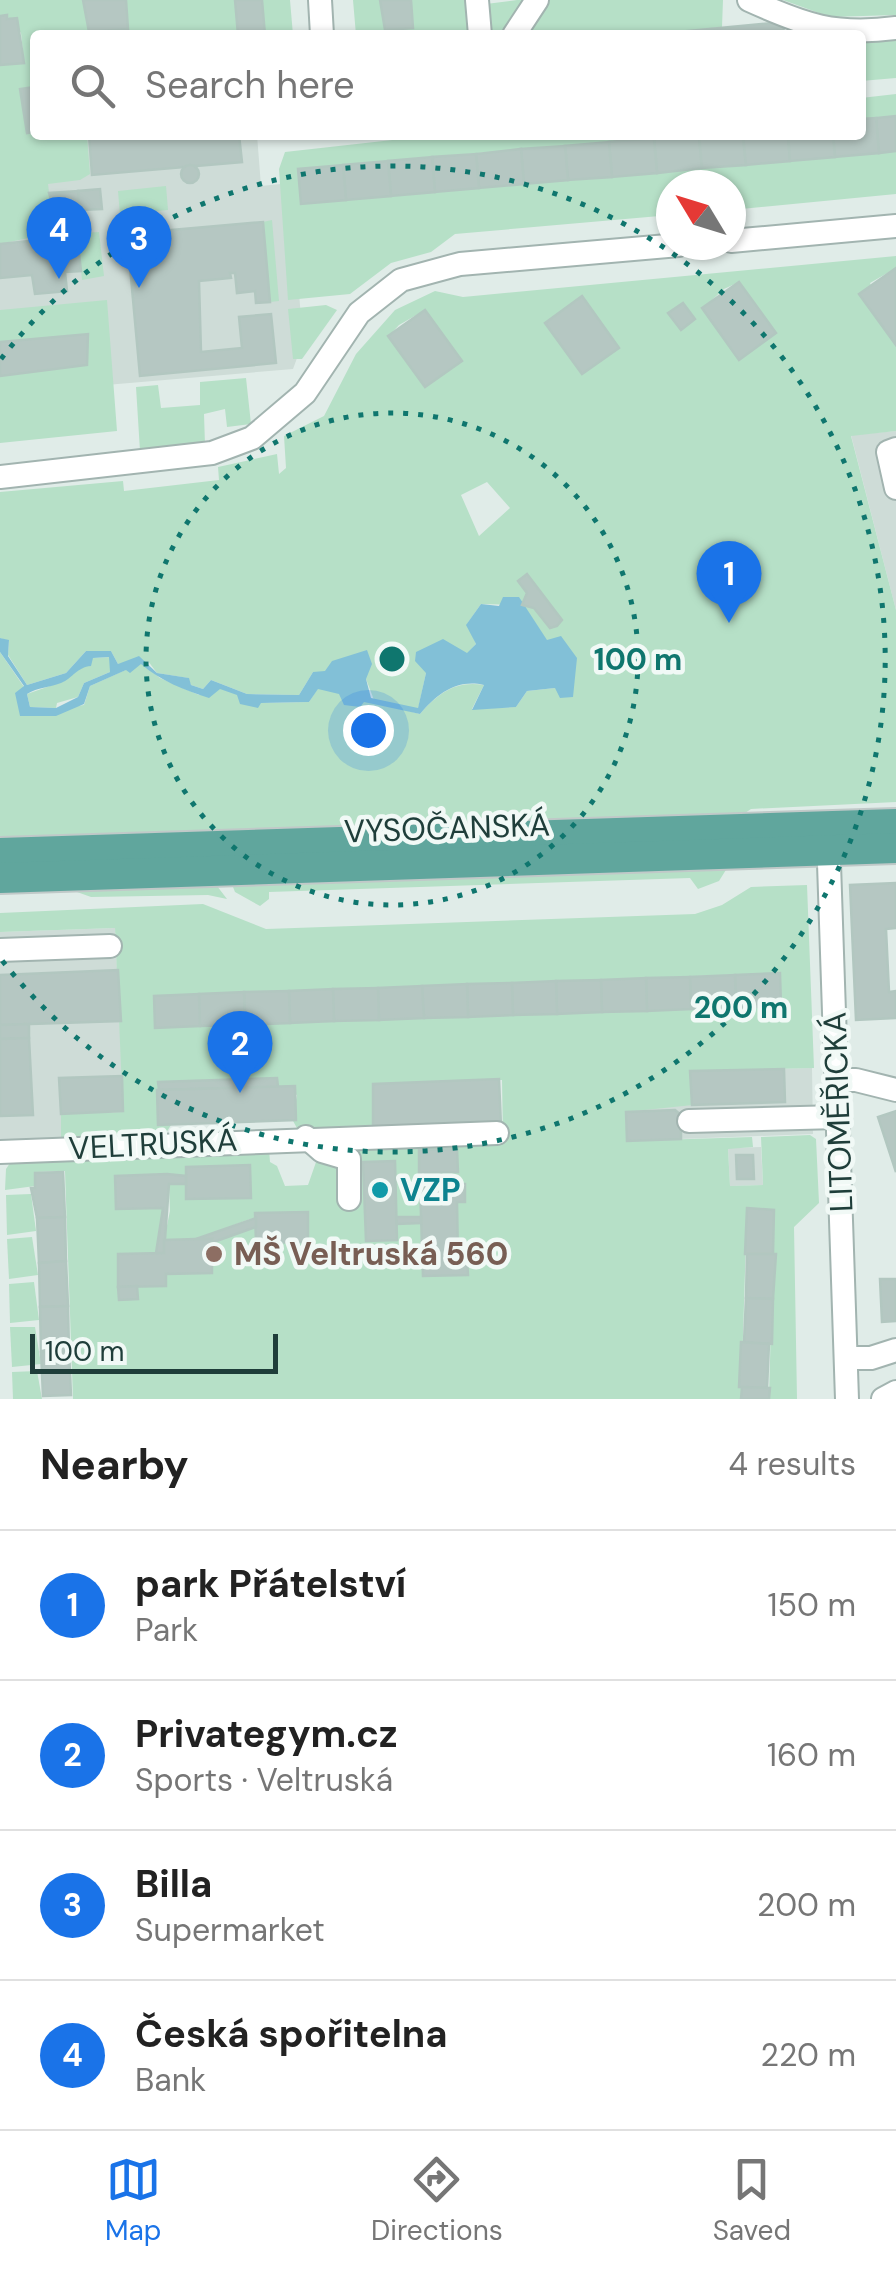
<!DOCTYPE html>
<meta charset="utf-8">
<style>
:root{--surface:#fff;--page:#f6f6f6;--text:#222;--muted:#767676;--line:#e0e0e0;--accent:#1a73e8}
body{margin:0;font-family:"DM Sans",sans-serif;background:var(--page);color:var(--text)}
.compass{position:absolute;left:656px;top:170px;width:90px;height:90px;border-radius:50%;background:var(--surface);box-shadow:0 2px 8px #0004;rotate:308deg}
.scale{position:absolute;left:30px;bottom:25px;width:248px;box-sizing:border-box;padding-left:10px;border:5px solid #1f3e3a;border-top:0;font-size:28px;line-height:35px;white-space:nowrap;color:#1f3e3a;-webkit-text-stroke:8px #f1f9f6;paint-order:stroke}
.you{position:absolute;left:368px;top:730px;width:35px;height:35px;margin:-25px;border:8px solid #fff;border-radius:50%;background:#1a73e8;box-shadow:0 0 0 15px #1a73e833}
.badge{display:grid;place-items:center;width:65px;height:65px;border-radius:50%;background:var(--accent);color:#fff;font-size:32px;font-weight:700}
.pin{position:absolute;translate:-50% -82px;filter:drop-shadow(0 2px 5px #0008)}
.pin::after{content:'';position:absolute;top:52px;width:35px;height:30px;background:inherit;clip-path:polygon(0 0,100% 0,50% 100%)}
.list{margin:0;padding:0;list-style:none}
h2{display:flex;justify-content:space-between;align-items:center;height:130px;margin:0;padding:0 40px;font-size:42px}
h2 small{font-size:32px;font-weight:400;color:var(--muted)}
.list li{display:grid;grid-template-columns:65px 1fr auto;gap:30px;align-items:center;box-sizing:border-box;height:150px;padding:0 40px;border-top:2px solid var(--line)}
.list b{display:block;font-size:38px;white-space:nowrap}
.list p{margin:0;font-size:32px;white-space:nowrap;color:var(--muted)}
.list em{font-size:32px;font-style:normal;color:var(--muted)}
.icon{flex:none;width:55px;height:55px;fill:none;stroke:currentColor;stroke-width:2;stroke-linecap:round;stroke-linejoin:round}
.map{position:relative;flex:none;width:896px;height:1399px;overflow:hidden}
.search{position:absolute;background:var(--surface);box-shadow:0 2px 8px #0004;left:30px;right:30px;top:30px;height:110px;display:flex;align-items:center;gap:25px;box-sizing:border-box;padding:0 35px;border-radius:10px;color:var(--muted);font-size:38px}
.sheet{height:730px;background:var(--surface)}
nav{display:flex;justify-content:space-around;align-items:center;box-sizing:border-box;height:140px;border-top:2px solid var(--line);background:var(--surface);font-size:28px;color:var(--muted)}
nav a{display:grid;justify-items:center;gap:5px}
nav .on{color:var(--accent)}
.map>svg:first-child{display:block}
</style>
<div class="map">
<svg width="896" height="1399" viewBox="0 0 896 1399">
<rect width="100%" height="100%" fill="#e0ece8"/>
<g fill="#cedcd7">
<path d="M87,135H257L261,186L290,183L303,342L293,369L106,385L98,314L0,324V212L35,162Z"/>
<path d="M896,431V610L851,435Z"/>
<path d="M115,928L124,1112L62,1114L61,1138L0,1140V932Z"/>
<path d="M812,1068L813,1134L627,1141L625,1112L690,1085V1071Z"/>
<path d="M761,1147L763,1185L730,1186L728,1148Z"/>
</g>
<g fill="#b6e0c7" fill-rule="evenodd">
<path d="M0,0H83L89,32L101,35L128,29L126,0H235L238,35H35V87L20,89L27,133L87,135L90,174L80,180L48,184L50,200L54,201L55,225L77,214L84,233L99,232L104,276L82,280L78,238L39,240L38,236L0,244V65L24,62L21,33L7,16H0Z"/>
<path d="M262,0H290L293,35H265Z"/>
<path d="M353,0H382L386,30L413,27L411,0H485L486,4L517,0H723L722,27L687,31V35H497L474,26L467,35H356Z"/>
<path d="M783,0H896V15L830,17Z"/>
<path d="M896,38V78L861,81V40Z"/>
<path d="M896,94V116L861,119V98Z"/>
<path d="M437,135H684L298,169L301,204L896,151V194L731,210V185H671V215L455,234L431,252L391,263L350,294L288,300L279,169L285,152Z"/>
<path d="M166,186L168,210L120,215L118,191Z"/>
<path d="M272,220L279,301L270,302L263,222Z"/>
<path d="M896,256V268L870,283L896,345V431L851,436L896,610V802L751,809L736,819L0,843V652L24,687L31,713L84,705L90,686L141,663L160,678L199,695L220,688L261,703L309,702L318,688L420,714C438,693 456,680 484,685L472,709L516,707L527,691L555,688L547,641L526,609L522,605L481,604L467,624L476,644L467,654L426,673L418,709L374,700L366,679L313,672L299,695L247,694L211,680L203,689L191,685L188,678L157,673L148,661L118,664L111,651H86L66,673L27,685L8,655L9,641L0,638V492L123,481L124,491L219,480L218,467L277,454L279,474L286,468L284,436L324,416L356,354L395,310L435,291L463,297ZM739,282L776,333L739,359L702,309L724,289ZM425,310L461,361L425,387L388,337L399,325ZM487,482L510,508L479,536L461,495Z"/>
<path d="M107,300L117,431L0,443V376L87,365V334L0,342V310Z"/>
<path d="M326,305L337,310L302,359H293L288,309Z"/>
<path d="M246,378L251,424L227,427L225,409L204,414L205,445L140,451L136,387L158,385L161,408L200,405V382Z"/>
<path d="M110,657V672L84,683L78,697L57,703L56,708L30,707L27,694L64,681L93,658Z"/>
<path d="M729,865L719,881L698,889L690,878L269,892V899L260,906L235,892L231,882Z"/>
<path d="M203,880L217,886L227,899L208,895L91,897L77,892L114,883Z"/>
<path d="M807,885L814,1068L691,1071L693,1105L625,1112L627,1141L752,1137L753,1147L728,1149L730,1186L763,1185L761,1137L810,1135L816,1139L819,1203L794,1227L797,1399H769L774,1210L747,1208L741,1399H73L65,1171L35,1172V1186L5,1190L6,1169L10,1163L269,1149L270,1162L277,1166L285,1186L308,1185L322,1145L503,1139L502,1080L373,1084V1129L298,1130L292,1119L297,1095L278,1087L277,1078L159,1082L158,1125H171L166,1133L61,1138V1114L123,1112L115,928L0,932V913L203,904L266,929L695,914L722,905L751,887ZM779,973L780,1006L156,1028L155,996ZM457,1149L458,1172L427,1173L428,1185H465V1202H457L458,1257H467L468,1274L421,1223L397,1224V1240L366,1241L364,1162L395,1161L396,1217H421L419,1150ZM186,1167L250,1198L187,1199L186,1184H169L170,1211L164,1240L196,1239L250,1219L308,1213L307,1242L257,1243L256,1227L211,1243L212,1273L166,1274L137,1286L138,1299L119,1300L118,1254L156,1253L163,1208L116,1209L115,1176H186Z"/>
<path d="M31,1194L36,1231L7,1235L6,1195Z"/>
<path d="M32,1237L38,1275L9,1279L7,1239Z"/>
<path d="M34,1282L39,1320L10,1323L9,1284Z"/>
<path d="M10,1327H35L41,1364L12,1367Z"/>
<path d="M37,1371L42,1399H13L12,1372Z"/>
</g>
<path fill="#82c0d7" fill-rule="evenodd" d="M503,597H519L547,640L561,636L577,658L573,697L560,698L555,688L527,691L516,707L472,710L484,685C457,679 438,693 420,714L364,702L360,707L344,705L339,694L318,689L309,702L261,703L258,708L240,704L237,695L220,689L209,698C185,690 160,681 141,664L130,673L126,670L90,686L84,704L56,716H20L15,693L24,686L0,652V638L9,640L8,656L27,685L66,673L86,651H111L118,664L139,656L157,673L189,678L191,685L203,689L211,680L247,694L299,695L313,672L325,671L332,661L367,650L372,664L366,679L371,698L418,708L426,673L415,661L416,652L443,639L467,653L476,644L466,625L481,604L499,606ZM109,657L110,672L84,683L78,697L56,708L30,707L27,694C38,687 49,688 61,683C73,678 77,667 91,666L93,658Z"/>
<g fill="#b5c7c2" stroke="#b2c7c0" stroke-width="2.5">
<path d="M83,0H126L128,29L89,32Z"/>
<path d="M235,0H262L265,35H238Z"/>
<path d="M380,0H411L413,28L385,30Z"/>
<path d="M7,15V19L17,18L24,63L0,65V16Z"/>
<path d="M783,22L784,35H688L687,31Z"/>
<path d="M35,87V132L27,133L20,89Z"/>
<path d="M896,116V151L879,153L876,118Z"/>
<path d="M876,118L879,153L835,157L833,135H861V119Z"/>
<path d="M89,135H239L242,162L92,175Z"/>
<path d="M699,135L702,168L657,173L654,138Z"/>
<path d="M699,135H743L746,165L702,168Z"/>
<path d="M743,135H788L790,161L746,165Z"/>
<path d="M788,135H833L835,157L790,161Z"/>
<path d="M654,138L657,173L612,177L609,142Z"/>
<path d="M609,142L612,177L568,180L565,146Z"/>
<path d="M565,146L568,180L524,184L521,149Z"/>
<path d="M521,149L524,184L479,188L476,154Z"/>
<path d="M476,154L479,188L435,192L432,157Z"/>
<path d="M432,157L435,192L391,196L388,161Z"/>
<path d="M388,161L391,196L346,200L343,165Z"/>
<path d="M343,165L346,200L301,204L298,169Z"/>
<circle cx="190" cy="174" r="9"/>
<path d="M100,189L102,209L79,210L78,191Z"/>
<path d="M78,191L79,210L55,213L49,193Z"/>
<path d="M263,222L270,302L256,303L255,291L237,293L235,273H230L231,278L199,281L201,352L242,348L239,317L271,314L276,363L140,376L127,234Z"/>
<path d="M77,236L81,271L65,272L67,291L35,294L32,275L0,278V244Z"/>
<path d="M896,268V345L859,294Z"/>
<path d="M739,282L776,333L739,360L702,308Z"/>
<path d="M582,296L619,348L582,374L545,323Z"/>
<path d="M683,303L695,319L681,330L668,313Z"/>
<path d="M425,310L462,361L425,387L388,336Z"/>
<path d="M88,334L87,365L0,376V342Z"/>
<path d="M527,574L562,620L557,626L550,628L534,608L522,605L527,593L518,581Z"/>
<path d="M896,883V928L886,929L889,992L896,991V1018L856,1020L850,885Z"/>
<path d="M118,970L121,1021L0,1025V975Z"/>
<path d="M780,973L781,1006L736,1008L735,975Z"/>
<path d="M735,975L736,1008L691,1009L690,977Z"/>
<path d="M690,977L691,1009L647,1011L646,978Z"/>
<path d="M646,978L647,1011L602,1012L601,980Z"/>
<path d="M601,980L602,1012L557,1014L556,981Z"/>
<path d="M556,981L557,1014L513,1015L512,983Z"/>
<path d="M512,983L513,1015L468,1017L467,984Z"/>
<path d="M467,984L468,1017L424,1018L422,986Z"/>
<path d="M422,986L424,1018L379,1020L378,988Z"/>
<path d="M378,988L379,1020L334,1021L333,989Z"/>
<path d="M333,989L334,1021L290,1023L289,991Z"/>
<path d="M289,991L290,1023L245,1025L244,992Z"/>
<path d="M244,992L245,1025L200,1026L199,994Z"/>
<path d="M199,994L200,1026L155,1028L154,996Z"/>
<path d="M29,1024V1038L0,1039V1025Z"/>
<path d="M29,1038L33,1115L0,1116V1039Z"/>
<path d="M784,1069L785,1102L692,1105L690,1071Z"/>
<path d="M122,1076L123,1111L61,1114L59,1078Z"/>
<path d="M277,1078L278,1087L159,1090L158,1082Z"/>
<path d="M499,1079L501,1126L373,1129V1084Z"/>
<path d="M295,1086L296,1120L158,1125L157,1090Z"/>
<path d="M675,1110L681,1115V1139L627,1141L626,1112Z"/>
<path d="M896,1111V1172L878,1117Z"/>
<path d="M457,1149L458,1172L419,1173V1150Z"/>
<path d="M736,1155H753L754,1179H737Z"/>
<path d="M395,1161L397,1240L366,1241L363,1162Z"/>
<path d="M250,1165L251,1198L186,1199V1167Z"/>
<path d="M63,1172L65,1217L37,1218L31,1188H35V1173Z"/>
<path d="M167,1174L186,1176V1184H169L164,1253H156L163,1208L116,1209L115,1176Z"/>
<path d="M465,1184V1202H457L458,1257H467L468,1275L423,1276L420,1185Z"/>
<path d="M747,1208L774,1210L773,1254H745Z"/>
<path d="M308,1212V1242L256,1243L255,1213Z"/>
<path d="M65,1217L66,1261L39,1263L37,1218Z"/>
<path d="M396,1217H421V1223L397,1224Z"/>
<path d="M256,1218V1227L211,1243L212,1239H196Z"/>
<path d="M196,1239H212V1273L166,1274V1286L118,1287V1254L164,1253V1240Z"/>
<path d="M747,1254H776L773,1299L746,1298Z"/>
<path d="M66,1261L68,1306L40,1307L39,1263Z"/>
<path d="M880,1279H896V1321L882,1322Z"/>
<path d="M137,1286L138,1299L119,1300L118,1287Z"/>
<path d="M746,1298L773,1299L772,1344L744,1342Z"/>
<path d="M68,1306L69,1351L41,1352L40,1307Z"/>
<path d="M741,1342L769,1344L767,1388L739,1387Z"/>
<path d="M69,1351L71,1395L43,1396L41,1352Z"/>
<path d="M742,1387L770,1388L769,1399H741Z"/>
</g>
<g fill="none" stroke-linecap="round" stroke-linejoin="round">
<defs>
<g id="minor">
<path d="M320,0L322,35"/>
<path d="M477,0L480,35"/>
<path d="M749,0C804,25 835,36 896,28"/>
<path d="M514,35L537,0"/>
<path d="M731,241L896,226"/>
<path d="M896,449L888,452L896,488"/>
<path d="M0,477L212,453L252,438L305,393L359,313L401,280L460,264L679,245"/>
<path d="M828,834L847,1399"/>
<path d="M0,950L110,946"/>
<path d="M837,1080H856L896,1090"/>
<path d="M689,1121L838,1117"/>
<path d="M306,1137L322,1151L349,1159V1199"/>
<path d="M0,1152L497,1133"/>
<path d="M847,1358H871L896,1350"/>
<path d="M883,1399L896,1392"/>
</g>
<g id="major">
<path d="M0,853L896,824"/>
<path d="M0,878L896,848"/>
</g>
</defs>
<use href="#minor" stroke="#a2b4b0" stroke-width="26"/>
<use href="#major" stroke="#c0c9c8" stroke-width="34"/>
<use href="#minor" stroke="#fff" stroke-width="22"/>
<use href="#major" stroke="#60a69d" stroke-width="30"/>
</g>
<g fill="none" stroke="#0f766e" stroke-width="5" stroke-dasharray="5 10">
<circle cx="392" cy="659" r="246"/>
<path d="M1 359A493 493 0 1 1 1 959"/>
</g>
<circle fill="#0f9aa8" stroke="#f1f9f6" stroke-width="4" cx="380" cy="1190" r="10"/>
<circle fill="#8d6e63" stroke="#f1f9f6" stroke-width="4" cx="214" cy="1254" r="10"/>
<g text-anchor="middle" dominant-baseline="central" stroke-width="9" stroke-linejoin="round" paint-order="stroke">
<g font-size="32" fill="#1f3e3a" stroke="#f1f9f6">
<text transform="translate(447 828) rotate(-2)">VYSOČANSKÁ</text>
<text transform="translate(838 1112) rotate(-92)">LITOMĚŘICKÁ</text>
<text transform="translate(153 1144) rotate(-3)">VELTRUSKÁ</text>
</g>
<g font-size="32" font-weight="bold" fill="#0d838f" stroke="#f1f9f6" text-anchor="start">
<text x="400" y="1190">VZP</text>
</g>
<g font-size="32" font-weight="bold" fill="#785e54" stroke="#f1f9f6" text-anchor="start">
<text x="234" y="1254">MŠ Veltruská 560</text>
</g>
</g>
<circle cx="392" cy="659" r="15" fill="#0f766e" stroke="#f1f9f6" stroke-width="5"/>
<g font-size="30" text-anchor="middle" font-weight="bold" fill="#0f766e" stroke="#f1f9f6" stroke-width="9" stroke-linejoin="round" paint-order="stroke">
<text x="638" y="670">100 m</text>
<text x="741" y="1018">200 m</text>
</g>
</svg>
<svg class="compass" viewBox="-18 -18 36 36"><path d="M0-13l5 13h-10z" fill="#e53935"/><path d="M0 13l5-13h-10z" fill="#767676"/></svg>
<div class="scale">100 m</div>
<div class="you"></div>
<div class="pin badge" style="left:729px;top:623px">1</div>
<div class="pin badge" style="left:240px;top:1093px">2</div>
<div class="pin badge" style="left:139px;top:288px">3</div>
<div class="pin badge" style="left:59px;top:279px">4</div>
<div class="search"><svg class="icon" aria-label="search" viewBox="0 0 24 24"><circle cx="10" cy="10" r="6"/><path d="M15 15l6 6"/></svg>Search here</div>
</div>
<section class="sheet">
<h2>Nearby<small>4 results</small></h2>
<ul class="list">
<li><span class="badge">1</span><div><b>park Přátelství</b><p>Park</p></div><em>150 m</em></li>
<li><span class="badge">2</span><div><b>Privategym.cz</b><p>Sports · Veltruská</p></div><em>160 m</em></li>
<li><span class="badge">3</span><div><b>Billa</b><p>Supermarket</p></div><em>200 m</em></li>
<li><span class="badge">4</span><div><b>Česká spořitelna</b><p>Bank</p></div><em>220 m</em></li>
</ul>
</section>
<nav>
<a class="on"><svg class="icon" aria-label="map" viewBox="0 0 24 24"><path d="M3 6l6-2 6 2 6-2v14l-6 2-6-2-6 2zM9 4v14M15 6v14"/></svg>Map</a>
<a><svg class="icon" aria-label="directions" viewBox="0 0 24 24"><path d="M12 3l9 9-9 9-9-9zM9 14v-3h6M13 9l2 2-2 2"/></svg>Directions</a>
<a><svg class="icon" aria-label="saved" viewBox="0 0 24 24"><path d="M7 4h10v16l-5-4-5 4z"/></svg>Saved</a>
</nav>
